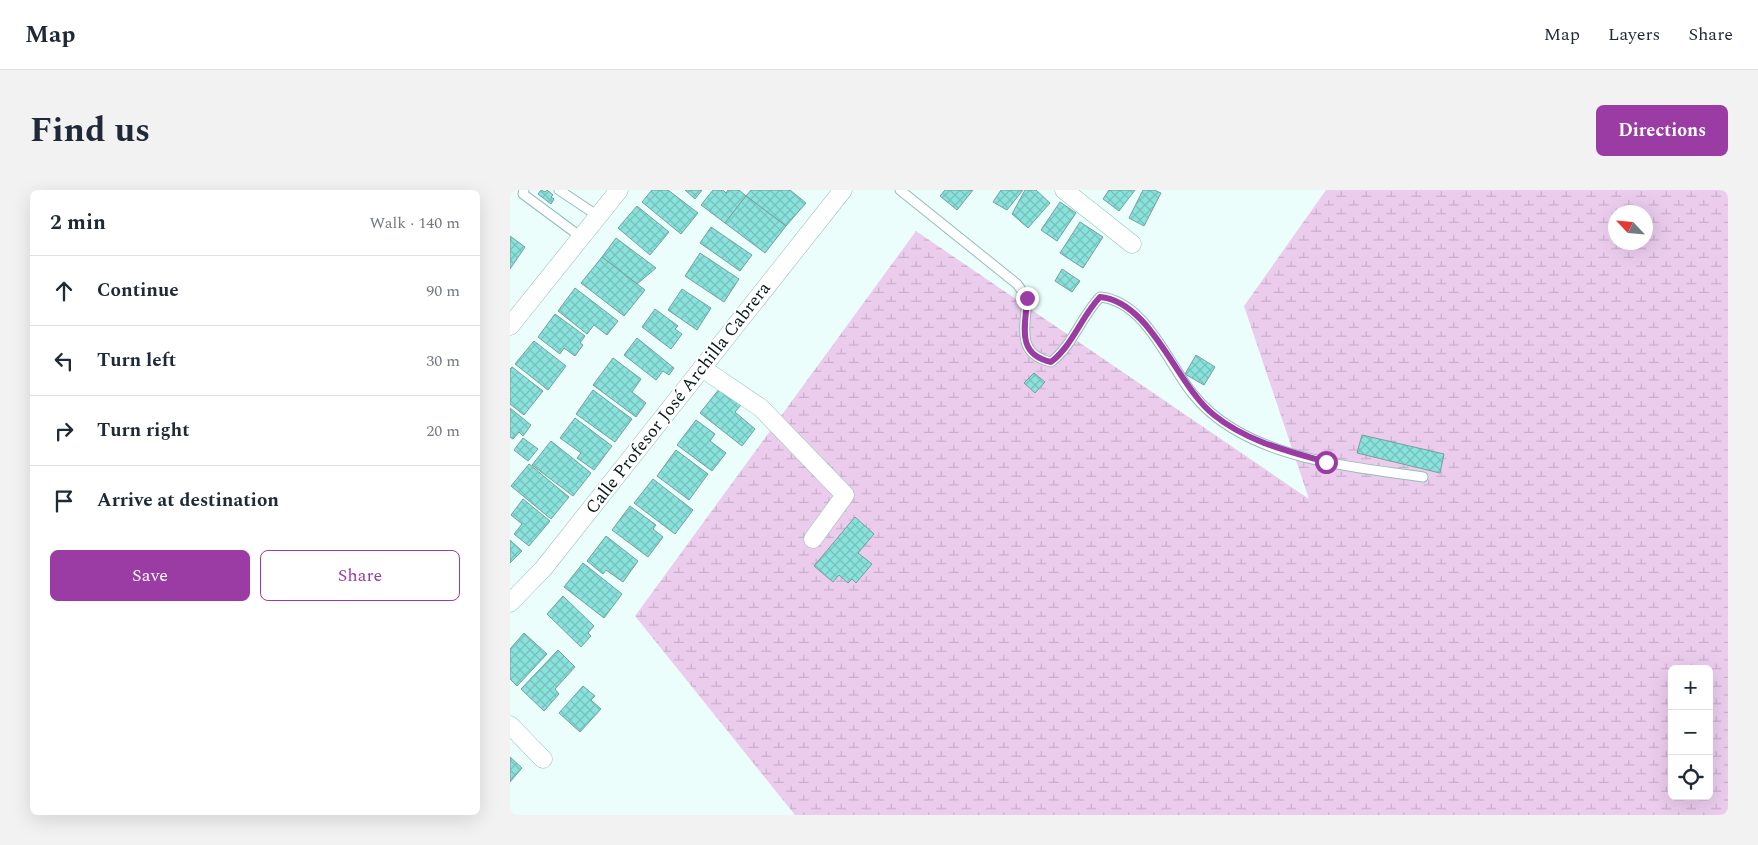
<!DOCTYPE html>
<meta charset="utf-8">
<style>
:root{--surface:#fff;--page:#f2f2f3;--text:#1f2937;--muted:#747a83;--line:#e0e1e3;--accent:#9b3ca5}
body{margin:0;font-family:Spectral,serif;background:var(--page);color:var(--text)}
.controls{position:absolute;right:15px;bottom:15px;display:grid;overflow:hidden;border-radius:8px;box-shadow:0 5px 20px #0002}
.controls button{width:45px;height:45px;display:grid;place-items:center;padding:0;border:0;border-bottom:1px solid var(--line);background:var(--surface);color:var(--text);font:25px sans-serif}
.compass{position:absolute;left:1098px;top:15px;width:45px;height:45px;border-radius:50%;background:var(--surface);box-shadow:0 5px 20px #0002;rotate:296deg}
.stop{position:absolute;width:15px;height:15px;margin:-11px;border:4px solid #9b3ca5;border-radius:50%;background:#fff}
.stop.end{background:#9b3ca5;border-color:#fff;box-shadow:0 1px 5px #0008}
.list{margin:0;padding:0;list-style:none}
h2{display:flex;justify-content:space-between;align-items:center;height:65px;margin:0;padding:0 20px;font-size:21px}
h2 small{font-size:16px;font-weight:400;color:var(--muted)}
.list li{display:grid;grid-template-columns:32px 1fr auto;gap:15px;align-items:center;box-sizing:border-box;height:70px;padding:0 20px;border-top:1px solid var(--line)}
.list b{display:block;font-size:19px;white-space:nowrap}
.list em{font-size:16px;font-style:normal;color:var(--muted)}
.actions{display:flex;gap:10px;padding:15px 20px}
.actions a{flex:1;padding:11px 0;border:1px solid var(--accent);border-radius:8px;text-align:center;font-size:18px;color:var(--accent)}
.actions .main{background:var(--accent);color:#fff}
.icon{flex:none;width:28px;height:28px;fill:none;stroke:currentColor;stroke-width:2;stroke-linecap:round;stroke-linejoin:round}
.map{position:relative;flex:none;width:1218px;height:625px;overflow:hidden;border-radius:8px}
header{display:flex;align-items:center;gap:30px;box-sizing:border-box;height:70px;padding:0 25px;background:var(--surface);border-bottom:1px solid var(--line)}
header strong{font-size:24px}
nav{display:flex;gap:28px;margin-inline-start:auto;font-size:18px}
.intro{display:flex;align-items:center;justify-content:space-between;box-sizing:border-box;height:120px;padding:0 30px}
h1{margin:0;font-size:35px}
.button{padding:12px 22px;border-radius:8px;background:var(--accent);color:#fff;font-size:18px;font-weight:700}
main{display:flex;gap:30px;padding:0 30px}
aside{flex:1;background:var(--surface);border-radius:8px;box-shadow:0 5px 20px #0002}
.map>svg:first-child{display:block}
</style>
<header>
<strong>Map</strong>
<nav><a>Map</a><a>Layers</a><a>Share</a></nav>
</header>
<div class="intro"><h1>Find us</h1><a class="button">Directions</a></div>
<main>
<aside>
<h2>2 min<small>Walk · 140 m</small></h2>
<ul class="list">
<li><svg class="icon" aria-label="ahead" viewBox="0 0 24 24"><path d="M12 20V5M6 11l6-6 6 6"/></svg><div><b>Continue</b></div><em>90 m</em></li>
<li><svg class="icon" aria-label="left" viewBox="0 0 24 24"><path d="M17 20v-9H6M10 6l-5 5 5 5"/></svg><div><b>Turn left</b></div><em>30 m</em></li>
<li><svg class="icon" aria-label="right" viewBox="0 0 24 24"><path d="M7 20v-9h11M14 6l5 5-5 5"/></svg><div><b>Turn right</b></div><em>20 m</em></li>
<li><svg class="icon" aria-label="arrive" viewBox="0 0 24 24"><path d="M6 21V4h12l-3 4 3 4H6"/></svg><div><b>Arrive at destination</b></div></li>
</ul>
<div class="actions"><a class="main">Save</a><a>Share</a></div>
</aside>
<div class="map">
<svg width="1218" height="625" viewBox="0 0 1218 625">
<defs>
<pattern id="wetland-marsh" width="20" height="14" patternUnits="userSpaceOnUse" patternTransform="scale(1.25)"><rect width="20" height="14" fill="#ebcced"/><path d="M1 5h8M5 5V1M11 12h8M15 12V8" fill="none" stroke="#c8afca"/></pattern>
<pattern id="building-cross-hatch" width="8" height="8" patternUnits="userSpaceOnUse" patternTransform="scale(1.25)"><rect width="8" height="8" fill="#89e2db"/><path d="M0 0l8 8M0 8l8-8" fill="none" stroke="#75c1bb"/></pattern>
</defs>
<rect width="100%" height="100%" fill="#ecfefc"/>
<path fill="url(#wetland-marsh)" fill-rule="evenodd" d="M816,0H1218V625H285L125,426L406,41L799,309L734,116ZM1106,22H1136V52H1106ZM1162,479H1199V606H1162Z"/>
<g fill="url(#building-cross-hatch)" stroke="#75a09c">
<path d="M31,0L35,2L37,0L43,5L41,7L44,9L41,14L28,4Z"/>
<path d="M142,0H158L188,23L171,44L132,12Z"/>
<path d="M175,0H192L185,9Z"/>
<path d="M203,0H213L216,3L218,0H229L236,6L215,33L191,15Z"/>
<path d="M241,0H280L296,13L276,36L236,6Z"/>
<path d="M435,0H463L447,20L430,6Z"/>
<path d="M491,0H513L497,20L483,12Z"/>
<path d="M515,0H526L540,13L518,38L502,24Z"/>
<path d="M599,0H625L609,21L593,9Z"/>
<path d="M633,0H644L651,3L634,36L619,28Z"/>
<path d="M236,6L276,36L255,63L215,33Z"/>
<path d="M550,12L566,23L547,51L531,40Z"/>
<path d="M127,16L159,42L140,65L108,38Z"/>
<path d="M570,32L593,47L573,78L550,63Z"/>
<path d="M201,37L242,65L230,81L190,53Z"/>
<path d="M0,46L15,57L0,79Z"/>
<path d="M106,48L146,78L127,94L92,67Z"/>
<path d="M190,63L229,89L214,112L175,86Z"/>
<path d="M92,67L135,100L114,126L71,93Z"/>
<path d="M552,79L570,91L562,102L545,91Z"/>
<path d="M65,98L108,131L97,145L84,135L77,144L48,121Z"/>
<path d="M172,99L201,118L187,140L158,120Z"/>
<path d="M145,119L168,136L165,139L172,144L161,159L132,137Z"/>
<path d="M45,124L75,146L70,153L73,155L65,166L54,158L50,164L28,147Z"/>
<path d="M127,148L164,178L159,185L153,181L146,190L114,165Z"/>
<path d="M24,151L56,176L38,200L5,174Z"/>
<path d="M686,165L705,177L694,195L675,184Z"/>
<path d="M103,168L131,189L122,202L136,213L126,227L83,195Z"/>
<path d="M2,177L33,201L14,225L0,214V179Z"/>
<path d="M524,183L535,192L525,203L514,193Z"/>
<path d="M210,198L231,215L225,222L245,239L232,256L190,223Z"/>
<path d="M83,200L122,229L105,252L66,224Z"/>
<path d="M0,218L21,235L13,246L9,242L3,249L0,247Z"/>
<path d="M65,228L102,256L84,280L67,268L71,263L50,248Z"/>
<path d="M186,230L205,244L200,251L216,263L202,281L167,255Z"/>
<path d="M852,245L934,264L930,283L847,263Z"/>
<path d="M13,248L28,259L18,271L4,260Z"/>
<path d="M41,251L81,283L63,306L22,275Z"/>
<path d="M166,260L198,284L179,310L147,286Z"/>
<path d="M19,274L59,307L41,329L1,296Z"/>
<path d="M143,289L183,320L165,344L124,313Z"/>
<path d="M13,309L40,331L19,356L4,344L12,334L1,325Z"/>
<path d="M120,316L146,335L143,339L153,347L138,367L102,340Z"/>
<path d="M345,327L364,344L348,363L362,374L346,393L342,389L338,393L329,385L323,392L304,376Z"/>
<path d="M96,346L128,371L113,392L96,380L93,384L77,371Z"/>
<path d="M0,350L12,361L0,373Z"/>
<path d="M73,373L112,404L94,428L54,397Z"/>
<path d="M53,406L84,436L78,443L81,446L71,457L37,424Z"/>
<path d="M14,443L37,464L7,496L0,489V459Z"/>
<path d="M48,460L65,477L45,499L49,504L34,521L11,499Z"/>
<path d="M73,496L85,506L81,510L91,519L70,542L49,523Z"/>
<path d="M0,567L12,578L0,592Z"/>
</g>
<g fill="none" stroke-linecap="round" stroke-linejoin="round">
<defs>
<g id="lane">
<path d="M14,0L13,4L71,47"/>
<path d="M49,0L88,26"/>
<path d="M390,0L507,94L517,108C516,135 505,164 541,172C563,155 571,127 590,107C635,111 658,173 682,203C693,217 707,229 722,238C777,272 851,278 913,287"/>
</g>
<g id="street">
<path d="M554,0L622,54"/>
<path d="M0,136L109,0"/>
<path d="M192,178L251,218L335,305L303,349"/>
<path d="M0,413L33,379L333,0"/>
<path d="M0,535L33,569"/>
</g>
</defs>
<use href="#lane" stroke="#92beba" stroke-width="11"/>
<use href="#street" stroke="#92beba" stroke-width="19"/>
<use href="#lane" stroke="#fff" stroke-width="9"/>
<use href="#street" stroke="#fff" stroke-width="18"/>
</g>
<g fill="none" stroke-linecap="round" stroke-linejoin="round">
<path stroke="#9b3ca5" stroke-width="6" d="M517,108C516,135 505,164 541,172C563,155 571,127 590,107C642,112 666,195 704,225C736,251 777,261 816,272"/>
</g>
<g text-anchor="middle" dominant-baseline="central" stroke-width="4.5" stroke-linejoin="round" paint-order="stroke">
<g font-size="18" fill="#081a18" stroke="#fff">
<text transform="translate(168 208) rotate(-52)">Calle Profesor José Archilla Cabrera</text>
</g>
</g>
</svg>
<div class="controls">
<button>+</button>
<button>−</button>
<button><svg class="icon" aria-label="locate" viewBox="0 0 24 24"><circle cx="12" cy="12" r="6"/><path d="M12 2v4M12 18v4M2 12h4M18 12h4"/></svg></button>
</div>
<svg class="compass" viewBox="-18 -18 36 36"><path d="M0-13l5 13h-10z" fill="#e53935"/><path d="M0 13l5-13h-10z" fill="#747a83"/></svg>
<div class="stop" style="left:816px;top:272px"></div>
<div class="stop end" style="left:517px;top:108px"></div>
</div>
</main>
